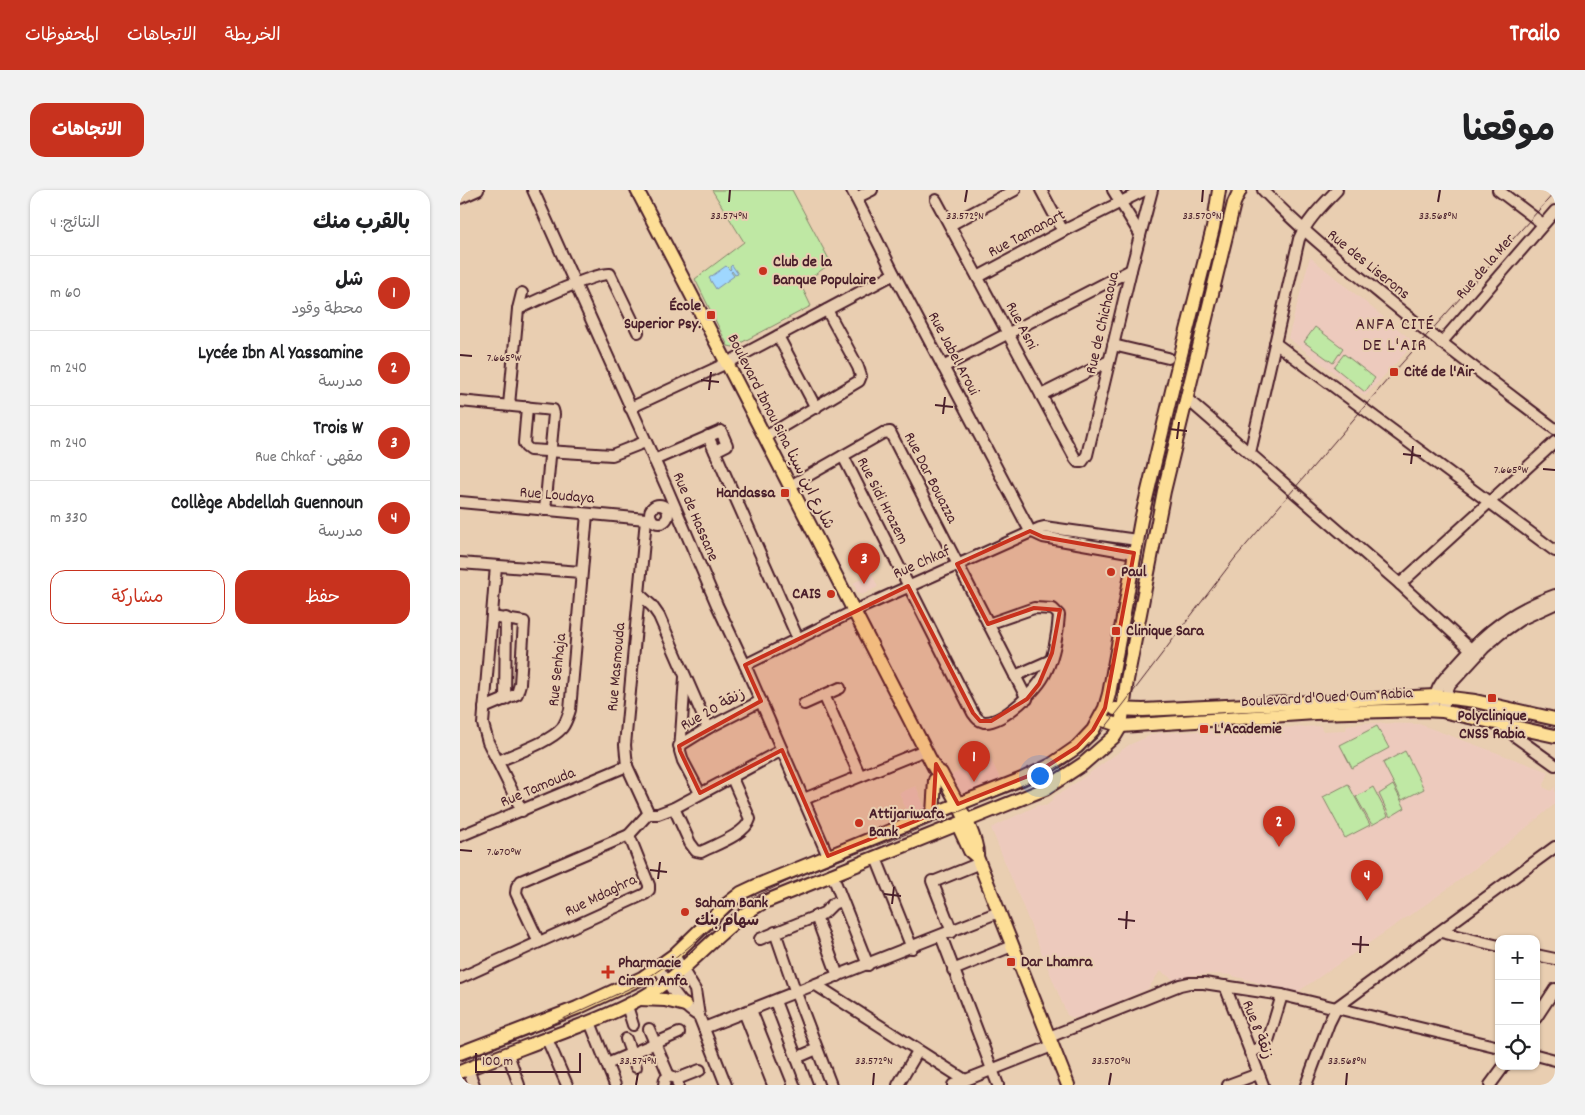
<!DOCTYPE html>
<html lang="ar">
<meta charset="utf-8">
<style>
:root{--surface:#fff;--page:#f2f2f2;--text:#202124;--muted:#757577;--line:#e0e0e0;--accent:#c8321e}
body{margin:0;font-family:Dekko,"Playpen Sans Arabic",sans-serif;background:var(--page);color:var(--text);direction:rtl}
.controls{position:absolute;right:15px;bottom:15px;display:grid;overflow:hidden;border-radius:10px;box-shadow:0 1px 4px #0004}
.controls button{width:45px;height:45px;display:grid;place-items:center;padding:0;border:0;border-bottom:1px solid var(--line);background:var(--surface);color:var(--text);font:25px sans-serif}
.scale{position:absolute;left:15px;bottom:12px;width:106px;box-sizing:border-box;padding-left:5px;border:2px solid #4a1f2b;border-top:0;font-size:14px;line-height:18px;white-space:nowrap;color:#4a1f2b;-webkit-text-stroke:4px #e9ceb1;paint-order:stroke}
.you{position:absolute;left:579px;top:585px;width:18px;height:18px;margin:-12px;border:4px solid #fff;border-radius:50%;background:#1a73e8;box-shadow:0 0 0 8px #1a73e833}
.badge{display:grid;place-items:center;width:32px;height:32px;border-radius:50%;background:var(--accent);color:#fff;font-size:16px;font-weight:700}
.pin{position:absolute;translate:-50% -41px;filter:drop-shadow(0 1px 2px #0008)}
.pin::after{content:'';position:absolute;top:26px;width:18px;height:15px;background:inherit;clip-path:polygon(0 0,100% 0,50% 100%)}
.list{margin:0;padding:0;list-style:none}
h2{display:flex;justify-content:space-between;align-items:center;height:65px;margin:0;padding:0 20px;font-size:21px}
h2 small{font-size:16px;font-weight:400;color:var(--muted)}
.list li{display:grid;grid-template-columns:32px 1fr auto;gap:15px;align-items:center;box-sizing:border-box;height:75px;padding:0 20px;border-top:1px solid var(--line)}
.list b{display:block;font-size:19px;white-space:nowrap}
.list p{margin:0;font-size:16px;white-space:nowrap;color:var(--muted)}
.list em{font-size:16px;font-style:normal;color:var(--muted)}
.actions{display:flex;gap:10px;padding:15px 20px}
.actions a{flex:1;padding:11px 0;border:1px solid var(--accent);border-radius:15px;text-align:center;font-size:18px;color:var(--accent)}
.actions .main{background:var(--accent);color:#fff}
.icon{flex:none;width:28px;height:28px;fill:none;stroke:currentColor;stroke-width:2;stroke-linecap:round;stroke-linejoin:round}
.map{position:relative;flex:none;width:1095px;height:895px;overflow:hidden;direction:ltr;border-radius:15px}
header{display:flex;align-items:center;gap:30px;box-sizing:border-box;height:70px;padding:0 25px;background:var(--accent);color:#fff}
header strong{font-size:24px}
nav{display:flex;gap:28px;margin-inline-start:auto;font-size:18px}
.intro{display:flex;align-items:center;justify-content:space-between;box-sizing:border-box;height:120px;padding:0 30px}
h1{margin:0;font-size:35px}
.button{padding:12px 22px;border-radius:15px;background:var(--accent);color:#fff;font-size:18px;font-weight:700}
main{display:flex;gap:30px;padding:0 30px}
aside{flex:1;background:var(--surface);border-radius:15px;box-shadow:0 1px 4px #0004}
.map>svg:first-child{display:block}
</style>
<header>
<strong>Trailo</strong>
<nav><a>الخريطة</a><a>الاتجاهات</a><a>المحفوظات</a></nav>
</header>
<div class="intro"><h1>موقعنا</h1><a class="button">الاتجاهات</a></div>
<main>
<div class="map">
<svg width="1095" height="895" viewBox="0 0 1095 895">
<rect width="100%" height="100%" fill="#e9ceb1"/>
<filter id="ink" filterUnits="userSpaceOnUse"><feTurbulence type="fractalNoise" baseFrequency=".02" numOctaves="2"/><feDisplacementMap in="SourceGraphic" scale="10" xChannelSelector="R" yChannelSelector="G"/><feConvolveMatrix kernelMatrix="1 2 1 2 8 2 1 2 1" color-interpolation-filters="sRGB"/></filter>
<g filter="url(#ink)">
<g fill="#edcabd">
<path d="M850,67L955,153L905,206L828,148Z"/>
<path d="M412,384L418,397L402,405L398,403L393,393Z"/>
<path d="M906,533L959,534L1089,582L1083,597L1091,601L1095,596V614L1033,665L975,708L836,803L770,785L756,784L732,785L714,790L700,781L688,799L618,828H613L607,825L531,638L578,615L586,616L592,611L594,606L604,601L669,555L691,545L698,543L861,536L862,541L886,540L887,535Z"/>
<path d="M529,566L543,594L530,599L528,595L510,604L502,603L491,585Z"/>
<path d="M456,596L465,618L448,625L439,603Z"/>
</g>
<g fill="#bfe8a4" stroke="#848468">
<path d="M252,0H332L371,73L341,95L351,116L273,157L268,156L235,89L284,52Z"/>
<path d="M855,137L883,158L873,173L844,152Z"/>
<path d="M884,164L915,188L905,202L874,177Z"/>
<path d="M917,536L929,558L892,578L880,555Z"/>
<path d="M945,561L964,599L942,610L923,573Z"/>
<path d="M888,594L910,635L885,648L863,607Z"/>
<path d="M933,595L945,618L930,627L919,604Z"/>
<path d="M913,597L928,626L912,635L896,607Z"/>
</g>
<path fill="#9fd7fe" stroke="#7d8daa" d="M272,75L278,84L275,85L272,81L271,82L274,86L256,99L249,88L266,76L270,80L271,79L270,77Z"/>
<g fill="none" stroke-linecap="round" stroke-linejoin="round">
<defs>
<g id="minor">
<path d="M73,0L206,296L257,415L285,475L368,666"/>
<path d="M392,0L434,84L570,341"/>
<path d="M581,0L603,41"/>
<path d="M653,0L680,44"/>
<path d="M803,0C840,39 881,72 923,106C979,152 1037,195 1095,239"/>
<path d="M1038,0L1083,34"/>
<path d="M0,8L18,0"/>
<path d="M396,8L412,0"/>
<path d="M476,10L615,268L618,272H622L627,265L671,80L692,0"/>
<path d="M490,35L555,0"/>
<path d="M518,87L603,41L685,0"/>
<path d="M58,119C76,111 133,83 150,84L178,142"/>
<path d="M318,146L356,218"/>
<path d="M815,153L1095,361"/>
<path d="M981,153L1095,21"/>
<path d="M653,155L708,168"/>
<path d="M483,177L671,80"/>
<path d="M581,205L649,171"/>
<path d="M726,208L940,394L1017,465"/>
<path d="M0,211L93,220L94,224L85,320"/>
<path d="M49,215L58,119L62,103"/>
<path d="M67,217L64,253L66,257L70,260L152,265L185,252"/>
<path d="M170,218L267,173L434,84"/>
<path d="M248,246L338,449"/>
<path d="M305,247L399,191L401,186L398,177L367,120"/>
<path d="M790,263L839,49C847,30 863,15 877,0"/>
<path d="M383,266L513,523C516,527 518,531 524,532C543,534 579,498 586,482C594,466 598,442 599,425L593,419L574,418L528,434"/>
<path d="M194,270L261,241L267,255L255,261"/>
<path d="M330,296L423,243L430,242L567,509"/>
<path d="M0,312L186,329L191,328"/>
<circle cx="199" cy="324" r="9"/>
<path d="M186,329L165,555L167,576L189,624"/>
<path d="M570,341L583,347L674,363"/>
<path d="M0,373L121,382"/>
<path d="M36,376L23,534L28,552L62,621"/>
<path d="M940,394L1095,252"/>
<path d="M179,404L192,416L199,426L248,538"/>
<path d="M285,475L394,421L580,338L584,337L677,350"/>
<path d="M555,486L589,471"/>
<path d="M225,487L220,561L223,571L240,603"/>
<path d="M364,505L400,586"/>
<path d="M45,510L46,428"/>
<path d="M344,514L380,498"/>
<path d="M24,518L57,504L60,494L64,432L32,427"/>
<path d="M972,520C974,513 975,505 978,498C983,488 991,481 998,473C1027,440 1053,420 1095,405"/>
<path d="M982,521L989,496L1024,458L1040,444L1060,430L1095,414"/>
<path d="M1044,535L1056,547L1095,575"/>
<path d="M219,556L248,538L301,511"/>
<path d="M39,571C56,563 90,552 102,538C106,533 108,526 110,520L127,324"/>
<path d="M344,609L465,560"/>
<path d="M214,618L230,653L236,661L241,662C255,655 286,644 290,629L272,588"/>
<path d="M0,646L167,576"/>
<path d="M416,668L452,758"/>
<path d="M372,684L408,775"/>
<path d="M472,691L492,742"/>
<path d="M473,692L520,673"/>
<path d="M356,726L378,786"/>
<path d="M315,742L336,803L371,895"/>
<path d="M981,742L1039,756"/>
<path d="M481,746L538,895"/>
<path d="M300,749L364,723L373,714L382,711"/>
<path d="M79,752L56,703L57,696L61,691L169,645L188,624H198L214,618L322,560"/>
<path d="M214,765L235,800L239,826L266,895"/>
<path d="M1076,765L1095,769"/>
<path d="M198,778C209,794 221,817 239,826"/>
<path d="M493,780L552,756"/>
<path d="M0,788L185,704L189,700V695L169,645"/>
<path d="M356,795L505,890"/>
<path d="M765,796L803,895"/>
<path d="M315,811L347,895"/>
<path d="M167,816L173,835"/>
<path d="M291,820L321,895"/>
<path d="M284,822L313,895"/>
<path d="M1076,828L1095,799"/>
<path d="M130,832L155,895"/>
<path d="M244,838L539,722"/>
<path d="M189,839L209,886"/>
<path d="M589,847L720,795L729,793H744L822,805L1039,857"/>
<path d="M87,849L107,895"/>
<path d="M166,849L176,877"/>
<path d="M790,863L803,856L808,851L822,805"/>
<path d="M48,864L59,895"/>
<path d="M1076,865L1095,870"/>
<path d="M336,868L357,859"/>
<path d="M147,874L219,843"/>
<path d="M8,879L14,895"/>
<path d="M217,889L240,880"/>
<path d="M204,895L205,889L211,886L217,889L218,895"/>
<path d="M438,895L458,861"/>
<path d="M493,895L592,856"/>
<path d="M768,895L798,884"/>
<path d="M846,895L869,833L877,817L1095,657"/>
<path d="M1030,895L1044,876"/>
</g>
<g id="major">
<path d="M177,0L273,185L475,579L481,583C491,603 519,646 517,667L608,895"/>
<path d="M655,519L683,520L975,506L1015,511L1095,529"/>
<path d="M640,529L661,536L855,523L962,520L982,521L1095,546"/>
<path d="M473,624L475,590"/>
<path d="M498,635L510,661L517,667"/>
<path d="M180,809L205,810L225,815"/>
<path d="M0,863L117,818L182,788L214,765L267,714L281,703L298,695L440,637L562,589L591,575L617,557L633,540L645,518L649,504L681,330L716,184L753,38L759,0"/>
<path d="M0,882C37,867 76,853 114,838C141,828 168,817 193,801C233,776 260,737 302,713L585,599L623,574L655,546L661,536L667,490L704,301L774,13L780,0"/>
</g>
</defs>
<use href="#minor" stroke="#4a1f2b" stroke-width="14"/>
<use href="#major" stroke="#4a1f2b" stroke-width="16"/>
<use href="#minor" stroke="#e9ceb1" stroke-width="10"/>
<use href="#major" stroke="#fdde96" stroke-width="12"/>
<path stroke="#4a1f2b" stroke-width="1" d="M0,872L68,845L177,795L211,772L278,715L334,688L444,645L579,588L616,566L637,548L663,515L775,368L934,182L1095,2"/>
</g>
</g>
<path fill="#c8321e" fill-opacity="0.2" stroke="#c8321e" stroke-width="4" stroke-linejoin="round" d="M570,341L583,347L674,363L645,518L633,540L617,557L576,583L498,614L476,574L473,624L368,666L322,560L240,603L220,561L219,556L301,511L285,475L448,396L513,523L520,531H531L567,509L579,494L592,463L600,420L574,418L528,434L497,374Z"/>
<path fill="none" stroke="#4a1f2b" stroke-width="2" d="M269,12L270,0M505,12L507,0M742,12L743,0M978,12L980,0M0,165L12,166M241,190L259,192M249,200L251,182M475,215L493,217M483,224L485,207M709,239L727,241M717,249L719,232M943,264L961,266M951,274L953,256M1083,279L1095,280M0,660L12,661M190,680L207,682M198,689L200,672M424,704L441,706M432,714L434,697M658,729L675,731M666,739L667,721M892,754L909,755M900,763L901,746M176,895L178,883M413,895L414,883M649,895L651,883M886,895L887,883"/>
<g fill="#c8321e" stroke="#e9ceb1" stroke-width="2">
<circle cx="303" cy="81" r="5"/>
<rect x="246" y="120" width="10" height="10" rx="2.5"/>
<rect x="929" y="177" width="10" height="10" rx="2.5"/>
<rect x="320" y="298" width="10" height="10" rx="2.5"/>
<circle cx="651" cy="382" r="5"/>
<circle cx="371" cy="404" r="5"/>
<rect x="651" y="436" width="10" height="10" rx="2.5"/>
<rect x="1027" y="503" width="10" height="10" rx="2.5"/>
<rect x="739" y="534" width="10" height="10" rx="2.5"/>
<circle cx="399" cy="633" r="5"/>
<circle cx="225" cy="722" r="5"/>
<rect x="546" y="767" width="10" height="10" rx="2.5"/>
<path d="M145.5 774.5h5v5h5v5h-5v5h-5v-5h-5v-5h5z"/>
</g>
<g text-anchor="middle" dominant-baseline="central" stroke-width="4" stroke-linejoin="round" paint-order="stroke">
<g font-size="16" fill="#4a1f2b" stroke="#e9ceb1">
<text transform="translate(567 44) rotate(-28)">Rue Tamanart</text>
<text transform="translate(908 75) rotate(39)">Rue des Liserons</text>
<text transform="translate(1026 77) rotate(-49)">Rue de la Mer</text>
<text transform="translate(643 133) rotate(-77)">Rue de Chichaoua</text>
<text transform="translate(561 136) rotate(62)">Rue Asni</text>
<text transform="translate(493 164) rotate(62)">Rue Jabel Aroui</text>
<text transform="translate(320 242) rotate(63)">Boulevard Ibnou Sina شارع ابن سينا</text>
<text transform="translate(470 288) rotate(63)">Rue Dar Bouazza</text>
<text transform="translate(97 306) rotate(5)">Rue Loudaya</text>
<text transform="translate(422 311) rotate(63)">Rue Sidi Hrazem</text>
<text transform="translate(235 327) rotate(67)">Rue de Hassane</text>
<text transform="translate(462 373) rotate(-24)">Rue Chkaf</text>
<text transform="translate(157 477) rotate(-85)">Rue Masmouda</text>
<text transform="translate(98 480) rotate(-84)">Rue Senhaja</text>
<text transform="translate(867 508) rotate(-3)">Boulevard d'Oued Oum Rabia</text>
<text transform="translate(253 520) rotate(-29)">Rue 20 زنقة</text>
<text transform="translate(78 598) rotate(-23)">Rue Tamouda</text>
<text transform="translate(141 706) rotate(-26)">Rue Mdaghra</text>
<text transform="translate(797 840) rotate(69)">Rue 8 زنقة</text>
</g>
<g font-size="16" font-weight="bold" fill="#4a1f2b" stroke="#e9ceb1" text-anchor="start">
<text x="313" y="72">Club de la<tspan x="313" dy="18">Banque Populaire</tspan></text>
<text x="241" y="116" text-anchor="end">École<tspan x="241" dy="18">Superior Psy.</tspan></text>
<text x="944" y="182">Cité de l'Air</text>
<text x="315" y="303" text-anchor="end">Handassa</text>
<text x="661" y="382">Paul</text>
<text x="361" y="404" text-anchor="end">CAIS</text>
<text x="666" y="441">Clinique Sara</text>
<text x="1032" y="526" text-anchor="middle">Polyclinique<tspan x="1032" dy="18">CNSS Rabia</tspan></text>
<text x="754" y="539">L'Academie</text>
<text x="409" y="624">Attijariwafa<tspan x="409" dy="18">Bank</tspan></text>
<text x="235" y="713">Saham Bank<tspan x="235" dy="18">سهام بنك</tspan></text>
<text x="561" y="772">Dar Lhamra</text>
<text x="158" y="773">Pharmacie<tspan x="158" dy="18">Cinem Anfa</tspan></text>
</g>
<g font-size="18" letter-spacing="1" fill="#4a1f2b" stroke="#e9ceb1">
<text x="935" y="135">ANFA CITÉ<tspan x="935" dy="21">DE L'AIR</tspan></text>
</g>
</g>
<g font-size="12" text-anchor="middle" fill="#4a1f2b" stroke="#e9ceb1" stroke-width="4" stroke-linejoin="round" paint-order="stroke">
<text x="269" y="29">33.574°N</text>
<text x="505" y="29">33.572°N</text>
<text x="742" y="29">33.570°N</text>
<text x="978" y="29">33.568°N</text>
<text x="44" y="171">7.665°W</text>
<text x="1051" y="283">7.665°W</text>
<text x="44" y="665">7.670°W</text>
<text x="178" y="874">33.574°N</text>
<text x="414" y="874">33.572°N</text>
<text x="651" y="874">33.570°N</text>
<text x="887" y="874">33.568°N</text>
</g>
</svg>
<div class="controls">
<button>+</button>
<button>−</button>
<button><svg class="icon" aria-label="locate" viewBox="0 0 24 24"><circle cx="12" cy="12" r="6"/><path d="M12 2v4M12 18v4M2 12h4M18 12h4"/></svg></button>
</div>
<div class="scale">100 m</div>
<div class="you"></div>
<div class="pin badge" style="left:514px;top:592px">1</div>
<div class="pin badge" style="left:819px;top:657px">2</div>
<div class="pin badge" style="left:404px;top:394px">3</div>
<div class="pin badge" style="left:907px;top:711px">4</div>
</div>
<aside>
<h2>بالقرب منك<small>النتائج: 4</small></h2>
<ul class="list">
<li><span class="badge">1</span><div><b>شل</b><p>محطة وقود</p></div><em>60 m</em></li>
<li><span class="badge">2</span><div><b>Lycée Ibn Al Yassamine</b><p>مدرسة</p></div><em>240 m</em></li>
<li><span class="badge">3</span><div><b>Trois W</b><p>مقهى · Rue Chkaf</p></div><em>240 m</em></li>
<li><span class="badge">4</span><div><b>Collège Abdellah Guennoun</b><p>مدرسة</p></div><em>330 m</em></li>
</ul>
<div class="actions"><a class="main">حفظ</a><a>مشاركة</a></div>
</aside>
</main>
